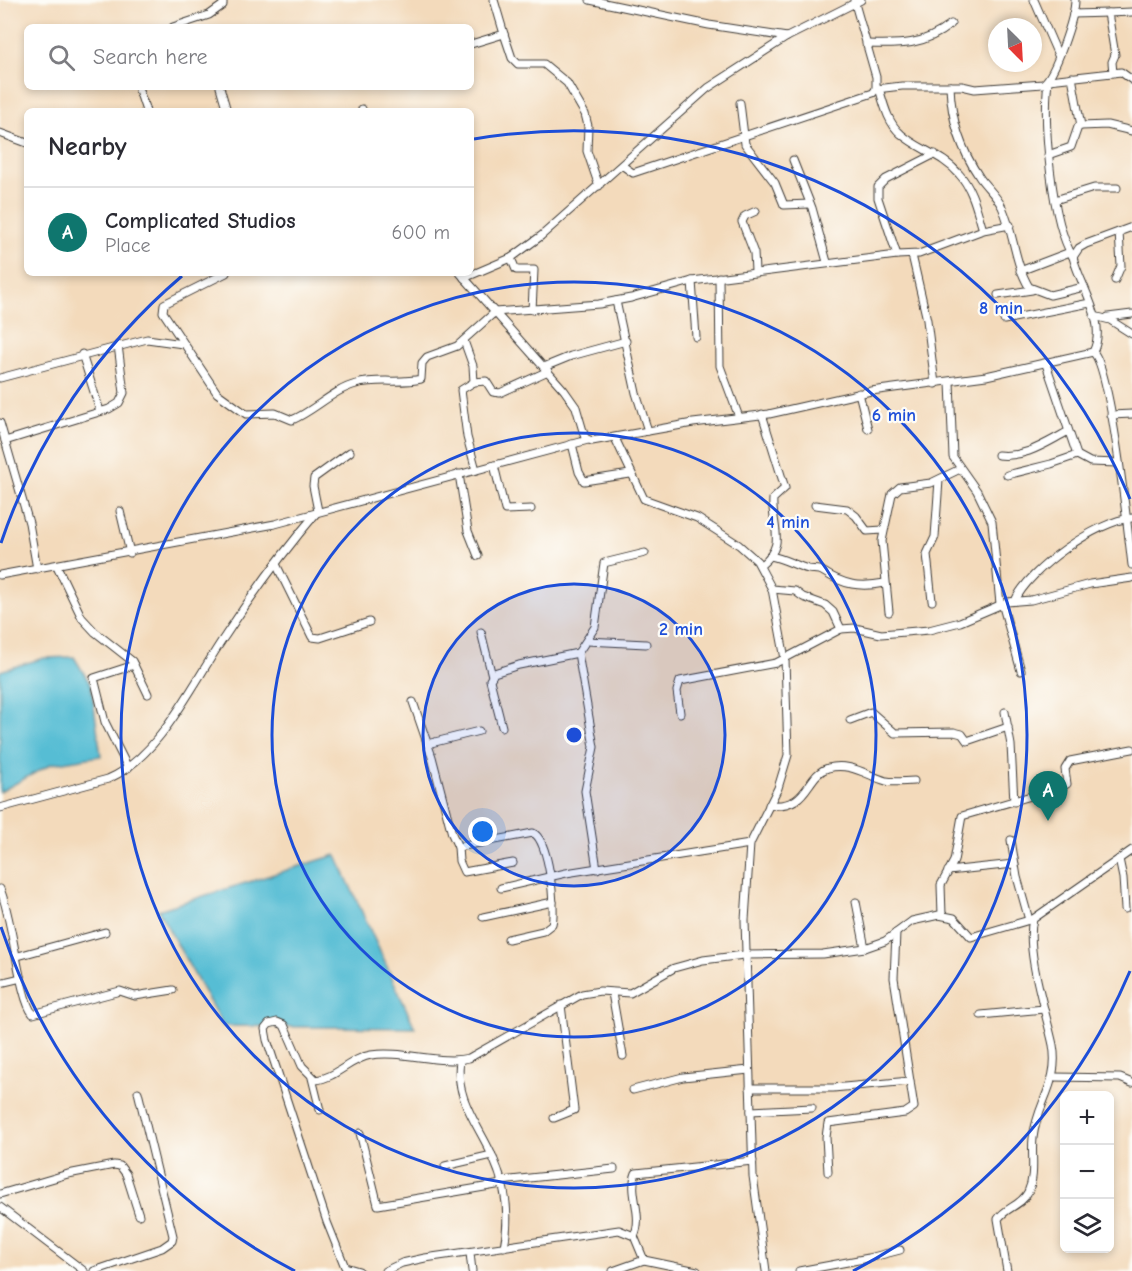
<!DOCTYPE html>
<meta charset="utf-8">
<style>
:root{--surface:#fff;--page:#f7f7f7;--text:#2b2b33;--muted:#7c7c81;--line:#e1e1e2;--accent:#0f766e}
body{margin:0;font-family:"Comic Neue",sans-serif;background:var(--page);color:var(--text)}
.controls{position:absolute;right:18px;bottom:18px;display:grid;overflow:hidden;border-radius:9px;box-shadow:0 3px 9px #0003}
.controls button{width:54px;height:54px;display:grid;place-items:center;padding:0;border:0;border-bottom:2px solid var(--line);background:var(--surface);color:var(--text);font:30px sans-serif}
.compass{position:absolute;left:988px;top:18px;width:54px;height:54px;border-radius:50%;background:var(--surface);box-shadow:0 3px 9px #0003;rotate:156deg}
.you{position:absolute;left:483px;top:832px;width:21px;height:21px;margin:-15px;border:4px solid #fff;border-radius:50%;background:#1a73e8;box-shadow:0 0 0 9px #1a73e833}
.badge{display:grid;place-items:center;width:39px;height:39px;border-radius:50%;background:var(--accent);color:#fff;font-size:20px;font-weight:700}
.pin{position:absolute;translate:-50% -50px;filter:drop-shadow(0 2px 3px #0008)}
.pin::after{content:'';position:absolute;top:32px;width:21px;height:18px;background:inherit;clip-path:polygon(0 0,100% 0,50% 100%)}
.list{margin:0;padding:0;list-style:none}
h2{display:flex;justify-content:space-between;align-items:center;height:78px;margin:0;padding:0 24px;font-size:26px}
h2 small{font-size:20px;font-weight:400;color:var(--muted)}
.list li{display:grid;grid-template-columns:39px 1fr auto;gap:18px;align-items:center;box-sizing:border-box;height:90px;padding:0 24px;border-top:2px solid var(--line)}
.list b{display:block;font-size:22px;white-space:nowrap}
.list p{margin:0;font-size:20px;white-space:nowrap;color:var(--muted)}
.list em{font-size:20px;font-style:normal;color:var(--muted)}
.icon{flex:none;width:33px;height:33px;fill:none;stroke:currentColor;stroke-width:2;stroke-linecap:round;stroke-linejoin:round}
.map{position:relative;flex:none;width:1132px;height:1271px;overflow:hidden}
.search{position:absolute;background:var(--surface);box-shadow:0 3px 9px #0003;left:24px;top:24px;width:450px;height:66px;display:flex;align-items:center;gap:15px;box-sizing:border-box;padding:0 21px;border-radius:9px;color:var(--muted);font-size:22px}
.panel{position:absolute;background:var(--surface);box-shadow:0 3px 9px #0003;left:24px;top:108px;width:450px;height:168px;border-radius:9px}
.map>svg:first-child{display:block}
</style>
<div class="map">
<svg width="1132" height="1271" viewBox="0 0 1132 1271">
<rect width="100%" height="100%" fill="#fdfcf7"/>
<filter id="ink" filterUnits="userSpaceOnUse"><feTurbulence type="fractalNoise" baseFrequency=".0167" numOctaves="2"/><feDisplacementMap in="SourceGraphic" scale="12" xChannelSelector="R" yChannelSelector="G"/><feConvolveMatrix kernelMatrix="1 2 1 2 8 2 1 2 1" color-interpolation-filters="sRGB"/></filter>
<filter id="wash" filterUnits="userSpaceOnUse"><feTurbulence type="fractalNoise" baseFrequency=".008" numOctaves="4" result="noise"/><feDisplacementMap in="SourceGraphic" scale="24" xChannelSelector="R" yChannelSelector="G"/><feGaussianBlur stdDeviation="1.35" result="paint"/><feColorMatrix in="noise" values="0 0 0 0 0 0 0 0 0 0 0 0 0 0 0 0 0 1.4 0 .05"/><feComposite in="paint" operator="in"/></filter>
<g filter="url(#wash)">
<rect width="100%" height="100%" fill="#f3dabb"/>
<g fill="#56bdd4" stroke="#396c78" stroke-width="1.5">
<path d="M74,657L91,685L101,756L51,764L0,792V671L44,658Z"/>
<path d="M336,855L415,1028L223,1026L158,910Z"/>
</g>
</g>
<g filter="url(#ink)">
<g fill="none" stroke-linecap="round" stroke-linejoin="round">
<defs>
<g id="minor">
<path d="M590,0L709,25L787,37"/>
<path d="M1034,0L1058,55"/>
<path d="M1073,14L1108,13"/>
<path d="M173,27L209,15L223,5V0"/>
<path d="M504,34L512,58L518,64H544L567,83L585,114L588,126L587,151L599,186"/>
<path d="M471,44L504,34L494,0"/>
<path d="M866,44C899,45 924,46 951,24"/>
<path d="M1113,73L1112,62L1115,55L1108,13L1132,12"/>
<path d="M1049,80L1121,72L1132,80"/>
<path d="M1048,81C1043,122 1051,222 1073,257"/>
<path d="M950,86C951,119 961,150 980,178C987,188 997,196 1002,207C1014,233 1014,262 1029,287L1050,295L1084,287"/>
<path d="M138,87L146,111"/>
<path d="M220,87L227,111"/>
<path d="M879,88C884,105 888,123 901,134C919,150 943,155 959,174C973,189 977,211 983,230"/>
<path d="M876,89L902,86H962L975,89L1043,84C1055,76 1075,16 1075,0"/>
<path d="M740,103L745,144L775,183L784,205L810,204"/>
<path d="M362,109V111"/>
<path d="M1081,126L1107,125L1132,131"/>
<path d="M0,133L27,143"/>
<path d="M935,154L886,179L878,187V198L897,255L919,254L983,230L1010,225"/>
<path d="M1048,155L1071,147L1078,127L1081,126L1072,77"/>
<path d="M793,160L812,208L827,262"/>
<path d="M623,166L633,173L873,93L876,89V77L854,0"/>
<path d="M1055,200L1094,188H1117"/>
<path d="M912,255L927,320L935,384"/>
<path d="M511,258L516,270H534L532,310"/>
<path d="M755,271L754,253L742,222L745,216L756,211"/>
<path d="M1020,271L1070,252"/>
<path d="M226,273L164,304L163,312L217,393L246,414L275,413L292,420C314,411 333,390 356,384C377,378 400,384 421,379L422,363L427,357L457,346L495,312L599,304L631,298L692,281L897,255"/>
<path d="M460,273L564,390L576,407L585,438L592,441L693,423L769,414L871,391L986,376L1093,352C1111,367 1128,533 1132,565"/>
<path d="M719,277L720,366L739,417"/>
<path d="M464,278L511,258L541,236L708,88L787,37L861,0"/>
<path d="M1115,280L1121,266L1119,232"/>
<path d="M692,281L696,337"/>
<path d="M998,295L1032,290"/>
<path d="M616,301L636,393L648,431"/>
<path d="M1094,316L1110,320L1132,334"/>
<path d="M1108,317L1132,314"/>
<path d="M1004,320L1090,303"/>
<path d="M464,341L473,366L474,382L461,390L467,437L476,470"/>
<path d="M1093,352C1108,322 1080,286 1073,257L1079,248L1086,244L1132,227"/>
<path d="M82,354L100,411"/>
<path d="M1046,364L1077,455L1090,462L1118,463"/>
<path d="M544,367L571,356L626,341"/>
<path d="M0,378L147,339L183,344"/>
<path d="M474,382L486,381L493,392L500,393L548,371"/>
<path d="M950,382L953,457L977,491L992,522L1000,604"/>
<path d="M859,393L868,429"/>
<path d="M1111,415L1132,414"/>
<path d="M0,423L29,523L37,569"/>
<path d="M615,438L644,499L697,518L739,545L757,561L772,589L785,659L788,755L778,788L750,844L745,920L753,1176L766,1271"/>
<path d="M5,441L109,409L119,403L124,393L118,345"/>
<path d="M572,444L579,472L584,481L630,474"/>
<path d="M998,455C1025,458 1044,444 1067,432"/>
<path d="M494,465L505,510L531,509"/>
<path d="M459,474L468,531L478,556"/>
<path d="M1007,475L1051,464L1077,455"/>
<path d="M815,505L847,509L856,516L867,531L883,530"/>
<path d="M120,511L130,553"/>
<path d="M771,556C784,559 795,565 808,569C812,570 818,569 822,571C844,585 859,588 885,583"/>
<path d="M276,564L312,637L320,638L369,622"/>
<path d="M761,565C788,543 771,528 773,499L785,488L762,414"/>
<path d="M57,566L82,618L95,632L132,661L148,694"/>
<path d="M0,575L275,524L588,440"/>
<path d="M772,589L795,591L803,597L825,605L833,612L841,629"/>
<path d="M932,601L927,554L935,537L939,480"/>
<path d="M1015,601C1028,570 1098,520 1132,518"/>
<path d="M1002,603L1021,671"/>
<path d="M889,612L882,541L892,494L900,487L931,483L960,469"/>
<path d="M481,632L492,676"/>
<path d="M587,641L646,644"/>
<path d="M413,702L432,757L452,834L458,847L533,833C549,839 556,908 552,924L543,931L508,939"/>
<path d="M1005,712L1011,745L1014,802"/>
<path d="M680,713L677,691L680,681L776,663L841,629L855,628L881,634L929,630L960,622L1007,602L1031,600L1090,584L1132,578"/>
<path d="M850,720L871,712L895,733L954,732L962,734L967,741L1008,727"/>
<path d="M502,727L490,680L494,673L519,665L578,653"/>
<path d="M427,744L479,731"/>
<path d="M128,768L105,722L94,678L134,665"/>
<path d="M769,805C810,809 805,775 828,768C850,762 866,775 886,781C895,783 905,781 914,781"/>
<path d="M0,808L108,779C160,757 194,681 225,636C253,593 284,551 318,511L313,486L314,478L350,452"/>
<path d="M1011,840L1017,877L1029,920"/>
<path d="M458,847L459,861L464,872L513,863"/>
<path d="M1119,859L1123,878L1125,909"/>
<path d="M597,869L585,791L594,747L578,653L595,627L604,563L645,553"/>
<path d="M948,871L1014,864"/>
<path d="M501,888L566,873L750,844"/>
<path d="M0,889C13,918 19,999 33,1014L120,991L135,996L173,990"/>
<path d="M856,902L865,948"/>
<path d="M942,915L941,885L954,861L962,816L1062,787L1067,784L1065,769L1070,761L1132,749"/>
<path d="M483,917L553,902"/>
<path d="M18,956L105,932"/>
<path d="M0,983L21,978"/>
<path d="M612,993L623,1056"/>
<path d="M981,1015L1044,1009"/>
<path d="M460,1060C454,1100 480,1126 494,1160C507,1189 510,1217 504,1247"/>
<path d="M1054,1077L1120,1078L1132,1083"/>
<path d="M312,1078L320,1110"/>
<path d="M750,1088H833L910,1081"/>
<path d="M633,1090L683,1077L749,1070"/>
<path d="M751,1111L812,1108"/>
<path d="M554,1118L574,1110L561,1005"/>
<path d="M360,1133L378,1205L502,1184"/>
<path d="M445,1166L492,1155"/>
<path d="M828,1172L826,1137L828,1123L905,1113L914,1107L894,978L896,933"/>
<path d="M501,1181L614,1169"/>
<path d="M0,1194L68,1174L114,1165L120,1166L126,1174L139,1215"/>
<path d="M0,1207L84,1271"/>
<path d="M634,1236C644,1215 628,1193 636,1173L753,1161"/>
<path d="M470,1253L472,1271"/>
<path d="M94,1271L162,1248L172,1241L173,1236L138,1092"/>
<path d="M359,1271L345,1267L327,1222L267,1040L265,1029L269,1024L277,1022L284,1025L302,1066L316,1080C336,1078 351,1058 371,1055C402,1050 441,1065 469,1058L582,994L600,991L630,993L674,968L703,960L744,955L823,954L865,948L885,941L912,921L939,915L954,918L971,937L1033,919"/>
<path d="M385,1271L402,1263L425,1258L619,1230L634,1236L644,1260L697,1271"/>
<path d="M613,1271L644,1260"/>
<path d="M799,1271L869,1258L900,1250"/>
<path d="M1007,1271L998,1219C1006,1207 1021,1206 1028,1192C1036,1175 1031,1155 1033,1138C1037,1102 1060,1083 1053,1045C1046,1012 1025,951 1033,919L1132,850"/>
</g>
</defs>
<use href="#minor" stroke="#3c3834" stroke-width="9"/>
<use href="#minor" stroke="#fff" stroke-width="7"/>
</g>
</g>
<circle cx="574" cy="735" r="151" fill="#1d4ed8" fill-opacity=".12"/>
<g fill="none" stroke="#1d4ed8" stroke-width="3">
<circle cx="574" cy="735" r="151"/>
<circle cx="574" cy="735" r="302"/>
<circle cx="574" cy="735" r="453"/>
<path d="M1130 971A604 604 0 0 1 853 1271M295 1271A604 604 0 0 1 1 927M1 543A604 604 0 0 1 182 276M474 139A604 604 0 0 1 1130 499"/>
</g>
<circle cx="574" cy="735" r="9" fill="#1d4ed8" stroke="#fdfcf7" stroke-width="3"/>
<g font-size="18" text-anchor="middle" font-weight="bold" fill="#1d4ed8" stroke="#fdfcf7" stroke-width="4.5" stroke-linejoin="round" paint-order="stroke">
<text x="1001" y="314">8 min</text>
<text x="894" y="421">6 min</text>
<text x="788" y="528">4 min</text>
<text x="681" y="635">2 min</text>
</g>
</svg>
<div class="controls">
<button>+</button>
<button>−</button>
<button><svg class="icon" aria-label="layers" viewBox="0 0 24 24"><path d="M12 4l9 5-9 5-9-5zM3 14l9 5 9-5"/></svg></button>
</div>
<svg class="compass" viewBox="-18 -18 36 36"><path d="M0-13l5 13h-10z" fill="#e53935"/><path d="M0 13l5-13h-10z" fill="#7c7c81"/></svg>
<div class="you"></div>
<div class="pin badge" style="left:1048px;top:821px">A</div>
<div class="search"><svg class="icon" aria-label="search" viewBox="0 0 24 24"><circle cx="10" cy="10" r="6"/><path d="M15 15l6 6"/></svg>Search here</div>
<section class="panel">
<h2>Nearby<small></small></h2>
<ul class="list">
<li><span class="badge">A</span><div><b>Complicated Studios</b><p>Place</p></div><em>600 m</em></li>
</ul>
</section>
</div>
